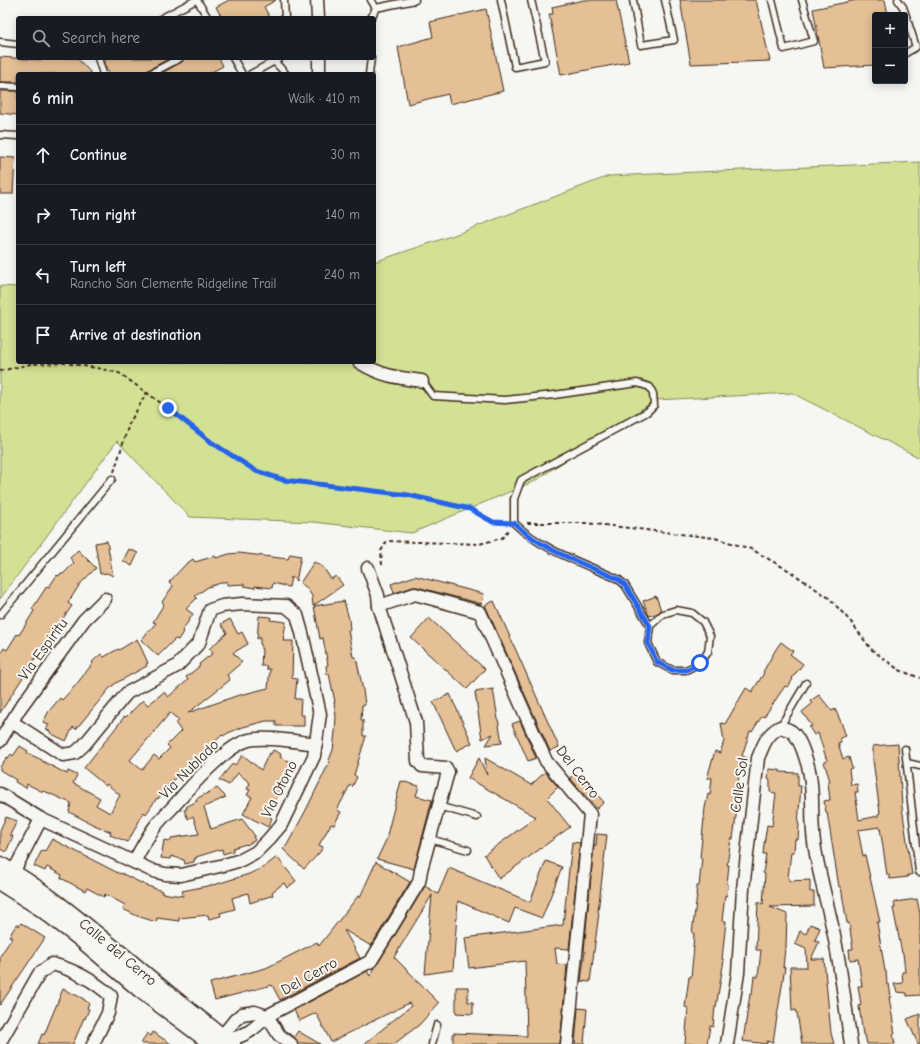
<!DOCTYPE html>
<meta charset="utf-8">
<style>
:root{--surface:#171b24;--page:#20242c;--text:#f1f3f6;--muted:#9ea1a6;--line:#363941}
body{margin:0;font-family:"Comic Neue",sans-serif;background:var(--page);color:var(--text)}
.controls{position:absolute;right:12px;top:12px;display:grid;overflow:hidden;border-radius:4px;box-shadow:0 2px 10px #0003}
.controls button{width:36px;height:36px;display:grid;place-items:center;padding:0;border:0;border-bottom:1px solid var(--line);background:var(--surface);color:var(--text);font:20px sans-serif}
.stop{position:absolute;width:12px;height:12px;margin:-9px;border:3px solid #2563eb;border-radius:50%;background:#fff}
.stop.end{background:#2563eb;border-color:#fff;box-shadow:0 1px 4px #0008}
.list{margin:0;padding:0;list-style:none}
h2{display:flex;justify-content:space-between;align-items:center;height:52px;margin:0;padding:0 16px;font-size:17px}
h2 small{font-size:13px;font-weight:400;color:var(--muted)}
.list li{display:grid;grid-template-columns:26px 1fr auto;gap:12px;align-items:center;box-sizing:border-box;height:60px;padding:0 16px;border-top:1px solid var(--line)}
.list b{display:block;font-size:15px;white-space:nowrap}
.list p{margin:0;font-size:13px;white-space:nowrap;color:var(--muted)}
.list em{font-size:13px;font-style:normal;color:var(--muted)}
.icon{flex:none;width:22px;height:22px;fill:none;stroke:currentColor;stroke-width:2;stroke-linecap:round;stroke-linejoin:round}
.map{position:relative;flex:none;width:920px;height:1044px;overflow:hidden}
.search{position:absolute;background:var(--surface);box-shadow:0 2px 10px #0003;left:16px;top:16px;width:360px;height:44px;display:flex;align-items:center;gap:10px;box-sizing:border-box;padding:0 14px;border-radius:4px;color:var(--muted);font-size:15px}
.panel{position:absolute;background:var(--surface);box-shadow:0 2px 10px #0003;left:16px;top:72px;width:360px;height:292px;border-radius:4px}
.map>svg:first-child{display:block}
</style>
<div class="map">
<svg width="920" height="1044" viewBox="0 0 920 1044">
<rect width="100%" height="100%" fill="#f6f6f2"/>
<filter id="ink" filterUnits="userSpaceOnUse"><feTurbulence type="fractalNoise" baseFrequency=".025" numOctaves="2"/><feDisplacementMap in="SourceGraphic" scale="8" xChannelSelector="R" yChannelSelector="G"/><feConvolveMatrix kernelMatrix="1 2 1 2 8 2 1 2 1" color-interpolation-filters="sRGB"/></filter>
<g filter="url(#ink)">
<path fill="#d3e194" stroke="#878659" d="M920,162V458L792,393L655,400L535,481L412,533L313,522L190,517L117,441L0,599V286L18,287V362H374V262L454,235L609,176Z"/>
<g fill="#e5bf95" stroke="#3b2a1e" fill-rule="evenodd">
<path d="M229,0H276L264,7L270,18H222L216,7Z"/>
<path d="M584,0H616L629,62L561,75L549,14H553L552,7Z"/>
<path d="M680,0H756L770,61L691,64Z"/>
<path d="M857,0H885L888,15H875V65L824,68L813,9Z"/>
<path d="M486,9L503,91L450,104L448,94L408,104L398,47L433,37L430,22Z"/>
<path d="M0,57L41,60V58H77L92,74H18V82H0Z"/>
<path d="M105,58H170L148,70L146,74H110L105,66Z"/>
<path d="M184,58H219L223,66L208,74H160L182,62Z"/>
<path d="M0,91H18V115L0,113Z"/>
<path d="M0,157L15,158L13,194H0Z"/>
<path d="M107,541L113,576L107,573L100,574L95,543Z"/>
<path d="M129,549L138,553L132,566L123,561Z"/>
<path d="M78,550L96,568L80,584L68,603L72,606L43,646L0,713V655L4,648L7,650L17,634L19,635L34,611L32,609L47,586L49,587L57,575L59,576L61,573L63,574L74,563L70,558Z"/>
<path d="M239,553L288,559L290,554L301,556L296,581L291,577L289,587L273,583L272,588L255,586V588L244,586V584L227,585V581L208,587L195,596L197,598L186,609L193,614L182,631L183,632L178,640L175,639L158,656L141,640L156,623L153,622L164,604L162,602L173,586L169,582L186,564L193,559L195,562L215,556L216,558L229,554Z"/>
<path d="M314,562L323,567L331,579L336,576L343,585L313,606L312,596L306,587L300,583Z"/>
<path d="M415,576L484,594L482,604L417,587H413L394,593L391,584Z"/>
<path d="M656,596L661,610L658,613L649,616L643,601Z"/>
<path d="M344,601L349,619L350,630H348L353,657H356L363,690L365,705H362L361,720H363V736H366L354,775L357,777L352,787L350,785L337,810L341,812L334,825L331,824L319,845L323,847L320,852L304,869L283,849L287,845L306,810L330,761L329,760L333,750L335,732L336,717L334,702H335L329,674H327L326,666L328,665L323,638L320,639L314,606Z"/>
<path d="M494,601L559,747L550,751L485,605Z"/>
<path d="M259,616L271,617L270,620L286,622L283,641H293L292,678L297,679L295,699H301L300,715H304V726H276V721H266L243,727L228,733L223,736L222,735L182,773L180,772L158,799L157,798L146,814L144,812L128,842L110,835L111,832L92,824L69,812L71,803L44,791L43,792L27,784L26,788L15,782L16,780L0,770V767L7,757L8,758L11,754L13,756L20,746L28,751L27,753L42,760V761L67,774L68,771L77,775L73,783L100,798L96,805L110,813L120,795L107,784L106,786L84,768L125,716L126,717L143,700L148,705L164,692L168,697L188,680L186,677L200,666L199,664L213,653L209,649L227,633L221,624L230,619L238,634L242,632L248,644L233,653L242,662L227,675L230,680L188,713L236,696L268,688L270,669H266L267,666H261L262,649H261V644H260V637L257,639ZM170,713L179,720L176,724L181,731L167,745L170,748L159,759L154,755L142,770L130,760Z"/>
<path d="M429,618L485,669L467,689L411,638Z"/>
<path d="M137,639L148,663L146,664L147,666L116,683L109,689L76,729L73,727L66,741L50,733L51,732L46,729L49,725L43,722L49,711L60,698L62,700L75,686L93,663L92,662L101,654L104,657L118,649L119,650Z"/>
<path d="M781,642L793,651L790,654L803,664L792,678L793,679L788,687L785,686L764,717L762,716L752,732L750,731L742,756L747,758L744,768L740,766L735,809H737L733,839H731L727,865H729L727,884H728L727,896L725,895L722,921H726L722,959L724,960L716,1007H715L713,1027L710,1026L707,1044H685L688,1008L685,1007L689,977H691L694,947H693L694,933H692L697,895H696L697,886H699L702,858H700L705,808L708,794L710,795L712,778H707L715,751L720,753L724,741L721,723L725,724L746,688L752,692L764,673L763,672L776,649Z"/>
<path d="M493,689L502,743L486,745L493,734L482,739L475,692Z"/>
<path d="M450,694L472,743L456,751L433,702Z"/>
<path d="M819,695L832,711L835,709L841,722L846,736L840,738L841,742L838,743L843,759L849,757L852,768L849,769L851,785L857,784L858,792H855L859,820L878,816V814L880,813L873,760V746L898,744L902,807L912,875H907L908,877L890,879L889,875H887L880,827L858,830L863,856L865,855L880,922H877L885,971H886L887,985L889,984L891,997H889L895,1034H893L895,1044H867L865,1035H863L859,1006L861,1005L858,986H862L858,959L850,960L849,949H853L849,923H847L841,887H839L827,812H826L824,801L830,800L828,782L830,781L824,762L827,761L818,733L814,735L809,727L812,726L802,712L812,704L810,701Z"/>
<path d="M520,721L536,758L528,761L512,724Z"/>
<path d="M273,750L281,754L280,757L291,762V764L294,765L268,815L272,818L268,827L243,814L252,797L247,795L250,790L247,789L250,783L238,773L229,785L219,780L233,763L235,765L243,755L261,770L269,753L271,754Z"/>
<path d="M479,758L487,775L485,758L531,785L545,772L558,787L547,798L570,827L499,879L484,855L536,817L468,778Z"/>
<path d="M769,769L780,770V772L798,773V786H801L798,824H799L798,840L795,839L794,852H791L788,878H789V881L810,880V892H814V906L770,907L787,914L786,948H785L783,968L785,967L773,1042L767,1041V1044L743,1041L750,994H752L754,976L758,977L761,950H756L758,902L763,904L765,874L763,873L766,854H763L764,844L767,825L772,826L776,793L770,792V780L768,779Z"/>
<path d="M576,772L604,802L597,809L570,778Z"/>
<path d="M401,781L419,786L416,796L432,800L414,869L377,859L388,836L387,835Z"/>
<path d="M217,788L226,797L204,807L211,829L242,819L255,836L253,837L255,840L247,845L246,844L233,848V851L223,854L222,849L196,857V859H194V862L185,864L184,860L171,856L170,859L161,858L164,840L171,841V838L199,834L193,816L188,819L184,810L187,809L186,807L197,801L196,799Z"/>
<path d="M6,817L17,821L10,835L13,836L6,852L0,849V830Z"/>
<path d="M597,834L607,835L598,912L599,913L590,982L581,981L585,951H584L594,845H596Z"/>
<path d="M52,839L120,874L121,873L145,885L162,891L161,893L183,896L182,891L217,884L249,874L264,867L277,857L296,881L287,888L284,883L272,892L273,895L250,903L248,893L232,898L235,909L220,913L221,916L209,919L208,915L179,918V921L157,918L156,922L137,916L123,909L125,905L105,894L104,897L87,888L85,891L61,878L62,875L47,867L45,871L34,866L42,850L45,851Z"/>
<path d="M572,842L580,843L569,949L555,948L557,964L567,965L560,1044H453V1033L527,1036L525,961L469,968L465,938L563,925Z"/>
<path d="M546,861L562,867L542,918L515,908L509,923L458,901L453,970L425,974L432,895L394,957L416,979V982H418L439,1003L419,1025L394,1044H364L411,1006L409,1003L331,1042L316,1013L299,1021L294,1010L367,971L370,976L425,886L438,894L449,868L530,902Z"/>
<path d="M376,862L410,882L371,946L344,930L360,958L280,1000L272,985L215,1000L210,983L266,968L317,942L319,946L358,896L360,897Z"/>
<path d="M917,899L920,914V995L907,996V993L897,992L894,984L903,983L902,972H905L903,953H902L893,908H895L894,902Z"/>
<path d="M21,923L45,938L0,1005V956L12,938L9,936L17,924L19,926Z"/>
<path d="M810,924L820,928L815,940L819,942L811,959H824L829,1013L831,1033L834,1044H802L797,1013L796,1010L792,1011L790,967H807L806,949L795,944L800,931L806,934Z"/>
<path d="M456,987H468V1002H473V1014L456,1013Z"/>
<path d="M63,989L84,999V1000L89,1003L87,1008L89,1009L85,1019L84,1018L73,1044H38L42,1034L44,1035Z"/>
<path d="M578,1008L587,1009L584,1044H575Z"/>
<path d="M920,1014V1044H918L907,1019Z"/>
<path d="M298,1031L320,1044L298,1043L294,1037Z"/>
<path d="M153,1032L171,1044H141L147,1033L151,1036Z"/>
</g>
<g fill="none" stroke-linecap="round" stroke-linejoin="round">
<defs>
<g id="service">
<path d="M197,0L208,18"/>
<path d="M284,0L285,18"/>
<path d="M371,0L376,8"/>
<path d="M501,0L515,67L545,61L531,0"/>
<path d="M633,0L641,45L674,40L665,0"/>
<path d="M772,0L784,49L814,41L802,0"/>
<path d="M898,0L903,7L916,47L906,53"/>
<path d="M162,18L196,0"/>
<path d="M371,18L376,8L415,0"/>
<path d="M0,42L18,44"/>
<path d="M98,58L103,74"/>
<path d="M233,58L242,74"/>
<path d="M274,61L286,74"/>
<path d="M150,74L180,58"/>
<path d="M251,74L280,58"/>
<path d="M369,74L371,58"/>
<path d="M0,86L18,87"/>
<path d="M0,135L18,136"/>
<path d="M422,381L433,396L505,400L554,395L637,383L650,387L653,394L654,405L647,412L521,480L514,499V523C542,550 582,563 618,579L625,585L650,626L648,643L657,662L672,670H686L700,663L708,652L710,636L703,622L692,613L676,610L663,614L650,626"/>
<path d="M0,615L112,479"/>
<path d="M780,727L806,683"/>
<path d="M905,749L919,872"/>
<path d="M907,763L920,766"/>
<path d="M438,806L477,817"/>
<path d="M430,839L468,850"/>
<path d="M432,1044L437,1025"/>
</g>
<g id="minor">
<path d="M317,0L318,18"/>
<path d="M319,74V58"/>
<path d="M359,362C381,376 398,378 422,381"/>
<path d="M379,606L415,594L480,612L546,761L590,814L567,1044"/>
<path d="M0,741L20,708L84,620L105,599"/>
<path d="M0,794L41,819L153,871L165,874L181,875L224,865L241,860L256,852L269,839L281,825L314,756L320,714L302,633L297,615L286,606L242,604L222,606L210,610L199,643L177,666L127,693L84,745L75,753L63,755L12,722"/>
<path d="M134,862C140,851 146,839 154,828C159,821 166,814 172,808C189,789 225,746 249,740C267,736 298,742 316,744"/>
<path d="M5,876L17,865L41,819"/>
<path d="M0,1042L39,974L52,964C75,970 93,980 111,996L108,1013L93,1044"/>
<path d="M291,1044L279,1035L267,1016L255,1012L242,1014L235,1020L227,1030V1040C245,1036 254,1030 267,1016L371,961L419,882L421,870L448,772L446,768L422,766L418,761L416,722L379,606L378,595L368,568"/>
<path d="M727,1044L738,973L743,889L758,758C764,744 766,735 780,727C783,728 786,729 789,730C799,734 805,756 808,766C815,791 810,816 814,842C818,872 827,901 833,930C841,968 845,1006 851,1044"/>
</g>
<g id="secondary">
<path d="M0,865C47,892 88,928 130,962C163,990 197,1018 232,1044"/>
<path d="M0,882L41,908L80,938L141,990L213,1044"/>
</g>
</defs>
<use href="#service" stroke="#3b2a1e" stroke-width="9"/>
<use href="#minor" stroke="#3b2a1e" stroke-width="15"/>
<use href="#secondary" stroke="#3b2a1e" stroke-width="19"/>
<g stroke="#3b2a1e" stroke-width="2" stroke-dasharray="4 3" stroke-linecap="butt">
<path d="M0,371L31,364L65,363L97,368L119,373L168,408L211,442L256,471L284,480L408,495L445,503L470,509L493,522L506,523"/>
<path d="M114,472L129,424L147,392"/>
<path d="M527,523H586L715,538L751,549L788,570L829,598L851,622L871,649L899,670L920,678"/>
<path d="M382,565L381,551L387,541L479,544L502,538L509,529"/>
</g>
<use href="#service" stroke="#f6f6f2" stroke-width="6"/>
<use href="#minor" stroke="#f6f6f2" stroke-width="12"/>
<use href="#secondary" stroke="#f6f6f2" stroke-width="16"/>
</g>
</g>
<g fill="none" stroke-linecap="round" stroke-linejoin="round" filter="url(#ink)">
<path stroke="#2563eb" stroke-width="5" d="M168,408L211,442L256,471L284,480L408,495L470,509L493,522L514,523C542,550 582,563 618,579L625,585L650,626L648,643L657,662L672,670H686L700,663"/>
</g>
<g text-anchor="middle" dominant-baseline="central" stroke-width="4" stroke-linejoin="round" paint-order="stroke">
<g font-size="15" fill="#3b2a1e" stroke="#f6f6f2">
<text transform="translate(43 649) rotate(-54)">Via Espiritu</text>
<text transform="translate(189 769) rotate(-45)">Via Nublado</text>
<text transform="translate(578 772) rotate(53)">Del Cerro</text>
<text transform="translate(739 785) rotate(-82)">Calle Sol</text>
<text transform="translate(279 789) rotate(-63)">Via Otono</text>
<text transform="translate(118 952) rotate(40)">Calle del Cerro</text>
<text transform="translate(309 976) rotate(-29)">Del Cerro</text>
</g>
</g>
</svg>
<div class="controls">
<button>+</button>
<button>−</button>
</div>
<div class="stop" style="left:700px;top:663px"></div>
<div class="stop end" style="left:168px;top:408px"></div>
<div class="search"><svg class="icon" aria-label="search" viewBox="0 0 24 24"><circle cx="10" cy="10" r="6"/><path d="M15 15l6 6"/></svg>Search here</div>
<section class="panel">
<h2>6 min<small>Walk · 410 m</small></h2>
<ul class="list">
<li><svg class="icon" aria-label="ahead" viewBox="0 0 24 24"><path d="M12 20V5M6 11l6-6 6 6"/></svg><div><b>Continue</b></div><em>30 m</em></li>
<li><svg class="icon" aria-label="right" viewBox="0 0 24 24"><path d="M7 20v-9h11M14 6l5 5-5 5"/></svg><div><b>Turn right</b></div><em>140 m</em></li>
<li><svg class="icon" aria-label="left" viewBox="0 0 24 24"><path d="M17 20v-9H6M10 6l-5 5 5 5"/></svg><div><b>Turn left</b><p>Rancho San Clemente Ridgeline Trail</p></div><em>240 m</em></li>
<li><svg class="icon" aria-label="arrive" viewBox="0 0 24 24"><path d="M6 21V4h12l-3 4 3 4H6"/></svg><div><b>Arrive at destination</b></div></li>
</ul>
</section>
</div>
